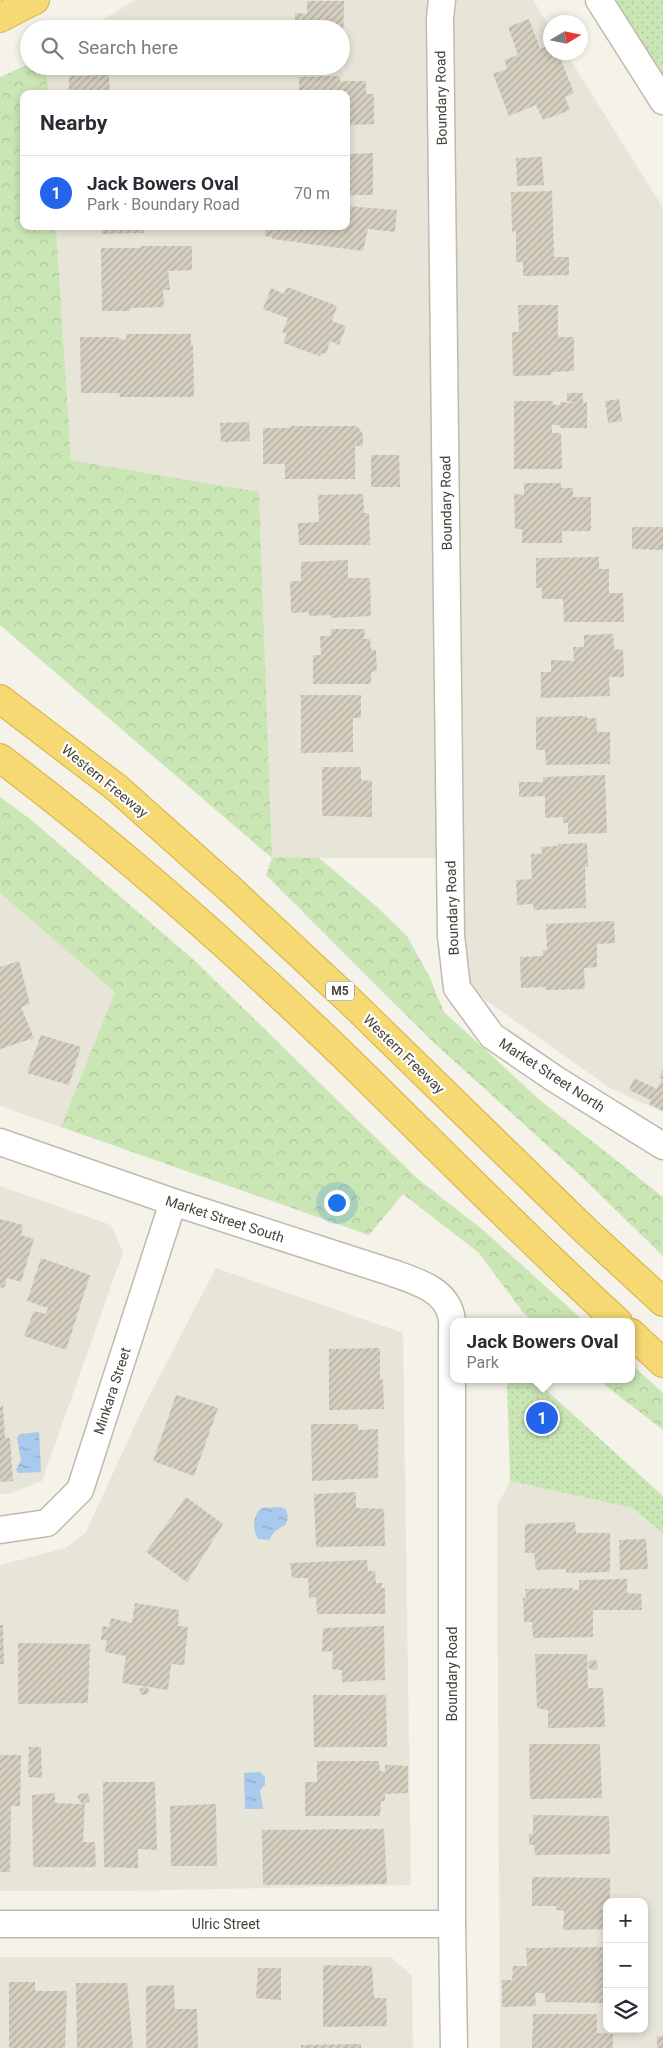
<!DOCTYPE html>
<meta charset="utf-8">
<style>
:root{--surface:#fff;--page:#f7f7f7;--text:#2b2b33;--muted:#7c7c81;--line:#e1e1e2;--accent:#2563eb}
body{margin:0;font-family:Roboto,sans-serif;background:var(--page);color:var(--text)}
.controls{position:absolute;right:15px;bottom:15px;display:grid;overflow:hidden;border-radius:10px;box-shadow:0 2px 8px #0003}
.controls button{width:45px;height:45px;display:grid;place-items:center;padding:0;border:0;border-bottom:1px solid var(--line);background:var(--surface);color:var(--text);font:25px sans-serif}
.compass{position:absolute;left:543px;top:15px;width:45px;height:45px;border-radius:50%;background:var(--surface);box-shadow:0 2px 8px #0003;rotate:80deg}
.you{position:absolute;left:336px;top:1202px;width:18px;height:18px;margin:-12px;border:4px solid #fff;border-radius:50%;background:#1a73e8;box-shadow:0 0 0 8px #1a73e833}
.badge{display:grid;place-items:center;width:32px;height:32px;border-radius:50%;background:var(--accent);color:#fff;font-size:16px;font-weight:700}
.pin{position:absolute;translate:-50% -50%;border:2px solid #fff;box-shadow:0 1px 5px #0006}
.popup{position:absolute;left:450px;top:1318px;width:185px;height:65px;box-sizing:border-box;display:grid;place-content:center;border-radius:10px;background:var(--surface);filter:drop-shadow(0 1px 4px #0005);font-size:16px;white-space:nowrap;color:var(--muted)}
.popup b{font-size:19px;color:var(--text)}
.popup::after{content:'';position:absolute;left:50%;top:100%;margin-left:-10px;border:10px solid transparent;border-top-color:var(--surface)}
.list{margin:0;padding:0;list-style:none}
h2{display:flex;justify-content:space-between;align-items:center;height:65px;margin:0;padding:0 20px;font-size:21px}
h2 small{font-size:16px;font-weight:400;color:var(--muted)}
.list li{display:grid;grid-template-columns:32px 1fr auto;gap:15px;align-items:center;box-sizing:border-box;height:75px;padding:0 20px;border-top:1px solid var(--line)}
.list b{display:block;font-size:19px;white-space:nowrap}
.list p{margin:0;font-size:16px;white-space:nowrap;color:var(--muted)}
.list em{font-size:16px;font-style:normal;color:var(--muted)}
.icon{flex:none;width:28px;height:28px;fill:none;stroke:currentColor;stroke-width:2;stroke-linecap:round;stroke-linejoin:round}
.map{position:relative;flex:none;width:663px;height:2048px;overflow:hidden}
.search{position:absolute;background:var(--surface);box-shadow:0 2px 8px #0003;left:20px;top:20px;width:330px;height:55px;display:flex;align-items:center;gap:12px;box-sizing:border-box;padding:0 18px;border-radius:28px;color:var(--muted);font-size:19px}
.panel{position:absolute;background:var(--surface);box-shadow:0 2px 8px #0003;left:20px;top:90px;width:330px;height:140px;border-radius:10px}
.map>svg:first-child{display:block}
</style>
<div class="map">
<svg width="663" height="2048" viewBox="0 0 663 2048">
<defs>
<pattern id="forest-crowns" width="20" height="18" patternUnits="userSpaceOnUse" patternTransform="scale(1.25)"><rect width="20" height="18" fill="#cae6b5"/><path d="M2 6a3 3 0 1 1 6 0M12 15a3 3 0 1 1 6 0" fill="none" stroke="#afc69c"/></pattern>
<pattern id="park-dots" width="8" height="8" patternUnits="userSpaceOnUse" patternTransform="scale(1.25)"><rect width="8" height="8" fill="#cae6b5"/><path d="M2 2h.1M6 6h.1" fill="none" stroke="#afc69c" stroke-width="1.8" stroke-linecap="round"/></pattern>
<pattern id="water-ripples" width="26" height="14" patternUnits="userSpaceOnUse" patternTransform="scale(1.25)"><rect width="26" height="14" fill="#a9caed"/><path d="M2 4q2-2 4 0t4 0M15 11q2-2 4 0t4 0" fill="none" stroke="#8ba6c1"/></pattern>
<pattern id="building-hatch" width="6" height="6" patternUnits="userSpaceOnUse" patternTransform="scale(1.25)"><rect width="6" height="6" fill="#d5cfbf"/><path d="M-1 1l2-2M0 6l6-6M5 7l2-2" fill="none" stroke="#afaa9c"/></pattern>
</defs>
<rect width="100%" height="100%" fill="#f4f2e9"/>
<g fill="#e7e4d8" fill-rule="evenodd">
<path d="M135,0H533L550,28V52L566,53L663,208V1112L610,1088L456,979L450,858H272L259,492L71,460L56,226H346V94H48L46,66H341V29H88Z"/>
<path d="M0,893L116,992L61,1127L0,1106Z"/>
<path d="M0,1186L111,1225L123,1252L42,1481L9,1494H0Z"/>
<path d="M216,1268L403,1333L411,1885L120,1891H0V1565L66,1548L86,1532L142,1410Z"/>
<path d="M510,1481L632,1508L663,1533V2048H500L497,1507ZM607,1902H644V2029H607Z"/>
<path d="M0,1957H391L412,1976L413,2048H0Z"/>
</g>
<g fill="url(#forest-crowns)">
<path d="M29,64V66H46L48,94H24V226H56L71,460L259,492L272,857L319,858L376,906L407,936L429,976L444,1012L542,1102L663,1197V1256L582,1177L432,1041L266,875L272,858L0,625V77Z"/>
<path d="M0,797L30,819L195,961L419,1180L483,1230L585,1322H533L522,1311L479,1253L403,1194L369,1235L61,1127L115,992L0,893Z"/>
<path d="M631,1364L663,1393V1430L597,1379H631Z"/>
</g>
<g fill="url(#park-dots)">
<path d="M607,0H663V84Z"/>
<path d="M507,1379H534L663,1496V1533L632,1508L510,1481Z"/>
</g>
<g fill="url(#water-ripples)">
<path d="M39,1432L41,1472L18,1473L16,1470L21,1460L17,1438L20,1434Z"/>
<path d="M280,1507L286,1509L288,1517L286,1524L274,1532L269,1540L258,1539C252,1529 253,1516 261,1508Z"/>
<path d="M260,1772L265,1777V1785L260,1790L263,1809H245L244,1773Z"/>
</g>
<g fill="url(#building-hatch)">
<path d="M307,1H344L343,55H341V29H277V20H295V13L307,14Z"/>
<path d="M529,19L540,49L550,45V52H558L574,93L565,97L570,110L543,120L536,105L509,116L493,74L507,69L504,60L518,55L508,27Z"/>
<path d="M109,75L110,94H69V76Z"/>
<path d="M340,76V81H366V94H374V124L346,125V94H299V77Z"/>
<path d="M373,153V195H346V154Z"/>
<path d="M542,157L544,185L517,186L516,158Z"/>
<path d="M552,191L554,257H569V275L523,276V262H516V231L512,232L511,192Z"/>
<path d="M346,206L397,210L395,232L368,229L363,251L272,239V237L265,236V226H346Z"/>
<path d="M101,226H143L144,233L102,234Z"/>
<path d="M141,246H192V270L168,271L170,290H163L164,307L131,308L130,311H102L101,248H141Z"/>
<path d="M287,287L337,306L332,321L346,326L339,345L330,341L326,354L321,353L320,356L283,343L287,334L282,332L288,318L263,309L271,288L284,294Z"/>
<path d="M518,305H558V337H574V371L551,372V375L513,376L512,332H519Z"/>
<path d="M126,334H191V345H193L194,397H120L119,393H81L80,337H119V339L126,340Z"/>
<path d="M567,393H583V403L587,402V428H560V425H552V433H561L562,469H514V401H553V405H560V402L577,403L567,401Z"/>
<path d="M619,399L622,421L608,423L605,401Z"/>
<path d="M249,422L250,441L221,442L220,423Z"/>
<path d="M291,426H357L363,434V446H355V479H285V464H263V428H290Z"/>
<path d="M371,455H399L400,487H371Z"/>
<path d="M524,483H561V488H573V497H591V531H562V543H522V529H515L514,494L524,495Z"/>
<path d="M363,494L364,513H369L370,545H299L298,523L319,522L318,495Z"/>
<path d="M632,527H663V550L632,549Z"/>
<path d="M599,557V569H609V593H623L624,622H564L563,599H542V588H536V558Z"/>
<path d="M348,560V578H370L371,616L331,618V615L309,616V612L291,613L290,581H301V562Z"/>
<path d="M331,629H365L364,639H370L371,650H376L377,671L371,672V684H313V655H321L320,636H331Z"/>
<path d="M613,634L614,649L623,650L624,677H609L610,696L541,698V672H551V660L574,661L573,647H584V635Z"/>
<path d="M301,695H361V718H353V752L301,753Z"/>
<path d="M587,716V718H596L597,732H610V764L546,765L545,750H536V717Z"/>
<path d="M322,767H361V780L372,781V817L322,816Z"/>
<path d="M605,775L607,833L568,834V823H563V817L545,818V796L519,797V782H543V777Z"/>
<path d="M587,843L588,867H585L586,908L534,910L533,904L517,905L516,880L532,879L531,854H542L541,847L558,846V844Z"/>
<path d="M614,921L615,943L597,944V967L584,968L585,989L546,990L545,987L521,988L520,957L543,956V950H547L546,924Z"/>
<path d="M19,961L30,1004L21,1007L34,1038L0,1049V967Z"/>
<path d="M41,1035L81,1047L69,1085L27,1073Z"/>
<path d="M663,1069V1111L649,1104L651,1100L629,1090L634,1078L657,1089L662,1079L659,1078Z"/>
<path d="M0,1219L23,1225L21,1235L34,1239L21,1282L7,1278L4,1288L0,1287Z"/>
<path d="M41,1258L90,1275L66,1350L24,1336L34,1311L46,1314L48,1308L27,1301Z"/>
<path d="M380,1348V1379L383,1380L384,1409L329,1410V1349Z"/>
<path d="M176,1395L218,1408L194,1476L153,1461Z"/>
<path d="M3,1406L5,1438H10L13,1481L0,1482V1407Z"/>
<path d="M311,1424H358V1430L378,1429V1478L312,1481Z"/>
<path d="M356,1492V1508L384,1509L385,1546L316,1547L314,1494Z"/>
<path d="M186,1497L223,1524L187,1582L146,1552Z"/>
<path d="M575,1522L576,1533H610V1572L566,1573V1569L536,1570L534,1553H525V1524Z"/>
<path d="M646,1539L648,1569L620,1570L619,1540Z"/>
<path d="M367,1560L368,1571H375L376,1583H382V1588H385V1614H317L316,1597L309,1598L308,1578H292L290,1563Z"/>
<path d="M627,1579V1593L641,1594L642,1610H593V1637L533,1638L532,1622H524L523,1598H526L525,1589L573,1588V1590H579V1580Z"/>
<path d="M135,1603L179,1610L178,1626L188,1627L184,1665L171,1664L168,1690L122,1683L126,1656L105,1652L107,1640H101L103,1626L109,1627L111,1618L132,1623Z"/>
<path d="M0,1625H3L4,1664H0Z"/>
<path d="M384,1626L385,1680L342,1682V1670L332,1669L333,1651L322,1652L323,1628Z"/>
<path d="M18,1643L90,1644L88,1703L18,1704Z"/>
<path d="M535,1654H587L588,1688H603L605,1727L548,1728V1710L537,1708Z"/>
<circle cx="593" cy="1665" r="5"/>
<path d="M145,1687L149,1689L148,1694L141,1695L139,1689Z"/>
<path d="M313,1695H386L387,1747H314Z"/>
<path d="M529,1744H600L602,1798L530,1799Z"/>
<path d="M29,1747H41L42,1778L28,1777Z"/>
<path d="M0,1755H21L20,1806H11L10,1872H0Z"/>
<path d="M317,1761H379L380,1771L385,1772V1765L408,1766V1793L385,1794V1801H381L380,1816H305V1782H317Z"/>
<path d="M103,1782H155L157,1850L138,1849V1868L104,1867Z"/>
<path d="M55,1793V1803L82,1804L77,1797L80,1794L87,1793L90,1797L89,1802L85,1803L83,1842H95L96,1867H33L32,1795Z"/>
<path d="M216,1804L217,1866H171L170,1806Z"/>
<path d="M533,1815L609,1816L610,1854L535,1855L534,1845H529V1834H533Z"/>
<path d="M384,1829L387,1884L263,1885L262,1830Z"/>
<path d="M532,1877L610,1878V1902H607V1929L563,1930L564,1911L556,1910V1906H532Z"/>
<path d="M607,1947V2003L545,2002V1993H535L536,2006L502,2007V1980H512L513,1966H527L526,1948Z"/>
<path d="M323,1965L372,1966L374,1998H386L387,2026L323,2027Z"/>
<path d="M258,1968H281V2000L256,1998Z"/>
<path d="M9,1982H35V1991H67L65,2048H9Z"/>
<path d="M76,1983H127L133,2048H77Z"/>
<path d="M174,1985L175,2009H197L198,2048H146V1986Z"/>
<path d="M533,2014H597V2033L613,2034V2048H532Z"/>
<rect x="657" y="2036" width="6" height="12"/>
<path d="M361,2044V2048H301V2045Z"/>
</g>
<g fill="none" stroke-linecap="round" stroke-linejoin="round">
<defs>
<g id="street">
<path d="M442,0L440,18L450,858L451,936L457,988L492,1036L555,1079L663,1146"/>
<path d="M599,0L663,101"/>
<path d="M0,1142L173,1202L393,1273C415,1281 445,1289 451,1315C453,1321 452,1328 452,1335V1924L454,2048"/>
<path d="M0,1530L47,1523L80,1490L173,1202"/>
<path d="M0,1924H452"/>
</g>
<g id="highway">
<path d="M0,18L35,0"/>
<path d="M0,699L117,788L230,889L351,1002L586,1231L663,1302"/>
<path d="M0,758C121,849 234,950 343,1055C434,1144 524,1236 618,1322"/>
<path d="M631,1333L663,1363"/>
</g>
</defs>
<use href="#street" stroke="#bfbaac" stroke-width="29"/>
<use href="#highway" stroke="#d5b042" stroke-width="30"/>
<use href="#street" stroke="#fff" stroke-width="26"/>
<use href="#highway" stroke="#f6d972" stroke-width="28"/>
</g>
<g text-anchor="middle" dominant-baseline="central" stroke-width="4.5" stroke-linejoin="round" paint-order="stroke">
<rect fill="#fff" stroke="#7e7b74" stroke-width="1" x="326" y="981.5" width="28" height="19" rx="4"/>
<g font-size="12" font-weight="bold" fill="#474338">
<text x="340" y="991">M5</text>
</g>
<g font-size="14" fill="#474338" stroke="#fff">
<text transform="translate(441 98) rotate(-91)">Boundary Road</text>
<text transform="translate(446 503) rotate(-91)">Boundary Road</text>
<text transform="translate(105 781) rotate(39)">Western Freeway</text>
<text transform="translate(452 908) rotate(-92)">Boundary Road</text>
<text transform="translate(404 1054) rotate(44)">Western Freeway</text>
<text transform="translate(552 1075) rotate(33)">Market Street North</text>
<text transform="translate(225 1219) rotate(18)">Market Street South</text>
<text transform="translate(112 1391) rotate(-72)">Minkara Street</text>
<text transform="translate(452 1674) rotate(-90)">Boundary Road</text>
<text x="226" y="1924">Ulric Street</text>
</g>
</g>
</svg>
<div class="controls">
<button>+</button>
<button>−</button>
<button><svg class="icon" aria-label="layers" viewBox="0 0 24 24"><path d="M12 4l9 5-9 5-9-5zM3 14l9 5 9-5"/></svg></button>
</div>
<svg class="compass" viewBox="-18 -18 36 36"><path d="M0-13l5 13h-10z" fill="#e53935"/><path d="M0 13l5-13h-10z" fill="#7c7c81"/></svg>
<div class="you"></div>
<div class="pin badge" style="left:542px;top:1418px">1</div>
<div class="popup"><b>Jack Bowers Oval</b>Park</div>
<div class="search"><svg class="icon" aria-label="search" viewBox="0 0 24 24"><circle cx="10" cy="10" r="6"/><path d="M15 15l6 6"/></svg>Search here</div>
<section class="panel">
<h2>Nearby<small></small></h2>
<ul class="list">
<li><span class="badge">1</span><div><b>Jack Bowers Oval</b><p>Park · Boundary Road</p></div><em>70 m</em></li>
</ul>
</section>
</div>
